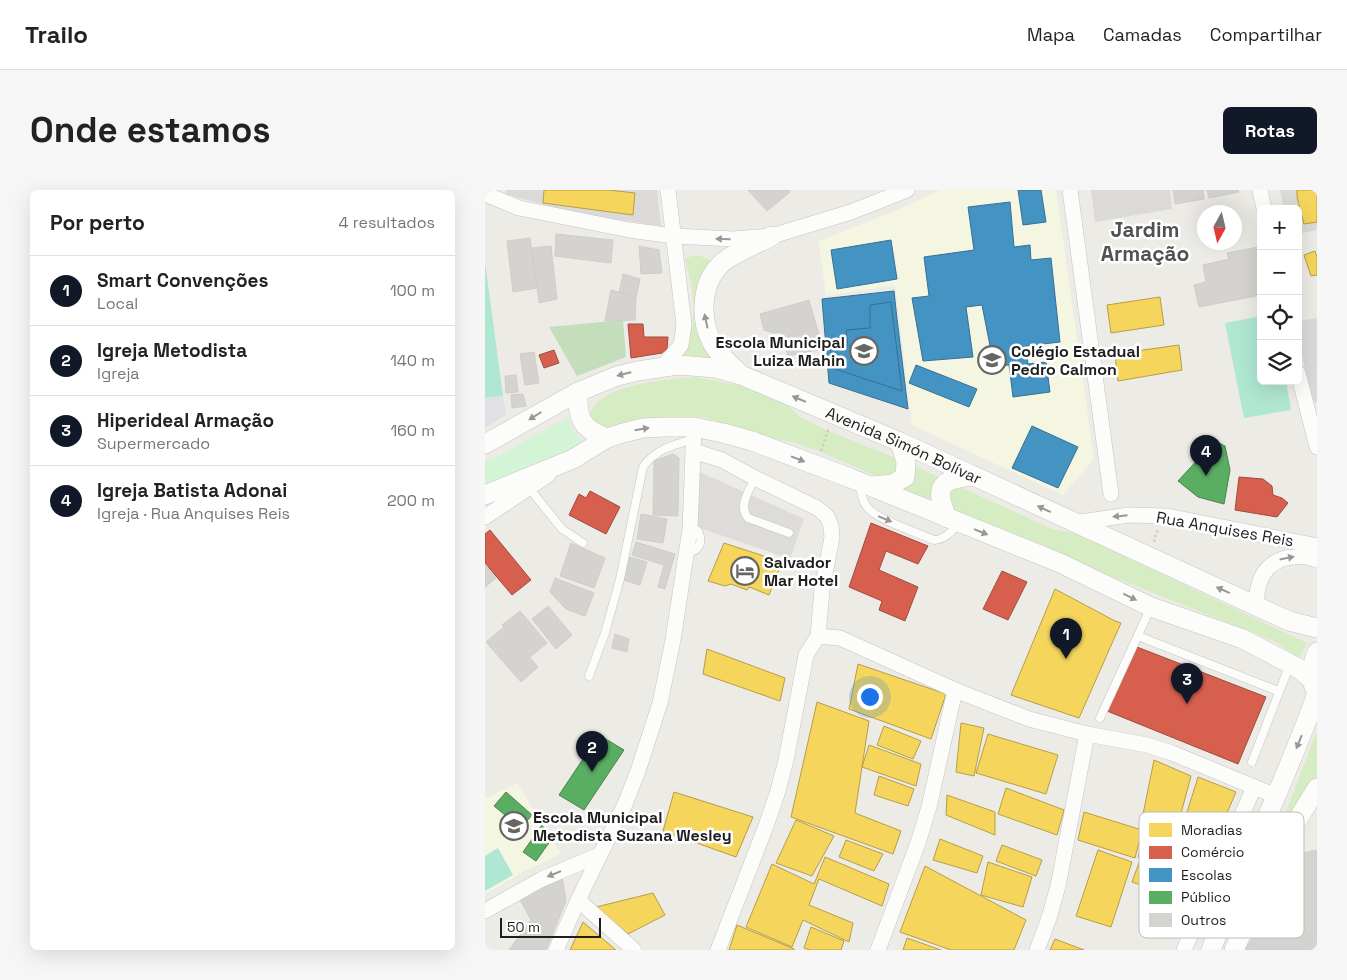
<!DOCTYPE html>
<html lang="pt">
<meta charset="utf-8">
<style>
:root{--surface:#fff;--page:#f6f6f6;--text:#222;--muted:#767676;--line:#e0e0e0;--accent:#111827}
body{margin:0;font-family:"Space Grotesk",sans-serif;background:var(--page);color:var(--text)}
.controls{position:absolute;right:15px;top:15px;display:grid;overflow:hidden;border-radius:8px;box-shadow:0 5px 20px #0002}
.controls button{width:45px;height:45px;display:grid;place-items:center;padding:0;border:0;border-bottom:1px solid var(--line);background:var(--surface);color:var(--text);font:25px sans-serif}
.compass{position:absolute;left:712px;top:15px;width:45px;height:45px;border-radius:50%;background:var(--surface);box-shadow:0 5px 20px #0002;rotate:188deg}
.scale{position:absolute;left:15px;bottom:12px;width:101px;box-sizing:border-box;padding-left:5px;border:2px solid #1e1e1e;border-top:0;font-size:14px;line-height:18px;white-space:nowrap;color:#1e1e1e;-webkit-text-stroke:4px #fff;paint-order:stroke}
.you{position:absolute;left:384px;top:506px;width:18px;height:18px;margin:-12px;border:4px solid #fff;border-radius:50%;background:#1a73e8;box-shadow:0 0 0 8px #1a73e833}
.badge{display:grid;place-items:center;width:32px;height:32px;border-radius:50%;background:var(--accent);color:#fff;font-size:16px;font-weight:700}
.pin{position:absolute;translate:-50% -41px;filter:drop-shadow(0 1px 2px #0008)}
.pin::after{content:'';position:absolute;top:26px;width:18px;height:15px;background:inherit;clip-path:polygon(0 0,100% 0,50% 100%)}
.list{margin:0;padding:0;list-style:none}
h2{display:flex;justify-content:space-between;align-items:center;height:65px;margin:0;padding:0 20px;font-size:21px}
h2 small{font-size:16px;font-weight:400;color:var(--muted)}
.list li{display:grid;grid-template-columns:32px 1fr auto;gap:15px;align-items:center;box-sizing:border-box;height:70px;padding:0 20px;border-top:1px solid var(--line)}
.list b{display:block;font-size:19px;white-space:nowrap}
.list p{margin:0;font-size:16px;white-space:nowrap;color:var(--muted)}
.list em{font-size:16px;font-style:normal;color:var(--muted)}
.icon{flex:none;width:28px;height:28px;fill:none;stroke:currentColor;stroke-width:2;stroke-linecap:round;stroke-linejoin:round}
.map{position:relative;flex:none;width:832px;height:760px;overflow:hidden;border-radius:8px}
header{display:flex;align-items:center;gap:30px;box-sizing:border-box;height:70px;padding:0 25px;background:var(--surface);border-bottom:1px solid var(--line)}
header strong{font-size:24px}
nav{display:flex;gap:28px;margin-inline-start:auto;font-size:18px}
.intro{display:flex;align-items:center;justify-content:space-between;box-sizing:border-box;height:120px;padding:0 30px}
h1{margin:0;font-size:35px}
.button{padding:12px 22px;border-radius:8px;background:var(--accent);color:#fff;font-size:18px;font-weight:700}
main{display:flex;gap:30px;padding:0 30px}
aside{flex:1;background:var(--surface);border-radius:8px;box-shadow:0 5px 20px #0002}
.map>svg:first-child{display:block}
</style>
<header>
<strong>Trailo</strong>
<nav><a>Mapa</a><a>Camadas</a><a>Compartilhar</a></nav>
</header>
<div class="intro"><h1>Onde estamos</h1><a class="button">Rotas</a></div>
<main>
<aside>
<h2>Por perto<small>4 resultados</small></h2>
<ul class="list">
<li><span class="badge">1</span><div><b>Smart Convenções</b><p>Local</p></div><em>100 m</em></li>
<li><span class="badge">2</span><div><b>Igreja Metodista</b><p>Igreja</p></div><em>140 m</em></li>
<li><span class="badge">3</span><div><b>Hiperideal Armação</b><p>Supermercado</p></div><em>160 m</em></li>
<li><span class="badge">4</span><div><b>Igreja Batista Adonai</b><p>Igreja · Rua Anquises Reis</p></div><em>200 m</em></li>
</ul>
</aside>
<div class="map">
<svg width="832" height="760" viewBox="0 0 832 760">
<rect width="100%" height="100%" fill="#ecebe6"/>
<g fill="#dbdad8">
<path d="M22,0H172L176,36L89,23L20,4Z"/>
<path d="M606,0H685L687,19L610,32Z"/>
<path d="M795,0H832V40L813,44V19H799Z"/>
<path d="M832,128V212L828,213L813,148V131Z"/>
</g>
<g fill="#f5f6e1">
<path d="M455,0H571L609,269L578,305L427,235L410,95L341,106L334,51L410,21Z"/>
<path d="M32,593L76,664L38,682L0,704V609Z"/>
</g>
<g fill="#d6ecc3">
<path d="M213,65L227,71L210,122L216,152L228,169L196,168C214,129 210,108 200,68Z"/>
<path d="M208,187L258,196L297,210L315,227L343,241L421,272L567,339L592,344L822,453L814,468L789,451L581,368L559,355L458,318L401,290L336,262L308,252L285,248L218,227L171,229L120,242L104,230C105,194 182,190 208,187Z"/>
<path d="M832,541V588L793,643Z"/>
</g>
<path fill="#c4ddba" d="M138,130L141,167L92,186L64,137Z"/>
<path fill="#d3f4d5" d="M84,227C84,239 91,245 100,253L0,294V271L10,268Z"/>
<g fill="#afe7d2">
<path d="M0,72L18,206L0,208Z"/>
<path d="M776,126V191H801L806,220L759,228L740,133Z"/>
<path d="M13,658L28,685L0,701V666Z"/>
</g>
<path fill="#dddcda" d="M215,282L319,329L305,369L212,337Z"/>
<path fill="#e1e0e5" d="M18,206L21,225L0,238V208Z"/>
<g fill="#f6d55c" stroke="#b59e49">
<path d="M59,0H123L150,3L148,25L58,13Z"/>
<path d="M812,0H832V32L819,34L812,7Z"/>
<path d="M830,61L832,67V85L826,86L819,65Z"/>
<path d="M675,107L679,135L626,143L622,115Z"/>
<path d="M694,155L697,180L633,191L630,164Z"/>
<path d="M239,353L297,372L284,405L264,397L262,400L246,394L240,396L223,391Z"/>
<path d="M570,399L630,431L636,433L594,528L526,505Z"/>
<path d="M222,459L300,488L295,511L218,484Z"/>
<path d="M373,474L461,504L446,549L364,519Z"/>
<path d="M332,512L384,531L370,623L416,641L408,664L306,627Z"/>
<path d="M476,533L499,538L489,586L471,582Z"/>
<path d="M399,536L436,551L428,569L392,555Z"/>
<path d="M503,544L573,565L561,604L491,583Z"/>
<path d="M384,555L436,574L431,596L377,577Z"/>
<path d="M669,570L706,586L690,646L656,634Z"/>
<path d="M394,586L429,599L423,616L389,605Z"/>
<path d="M713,587L751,602L727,658L694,648Z"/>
<path d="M521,598L579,620L572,645L513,624Z"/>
<path d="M189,602L268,627L251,667L178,641Z"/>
<path d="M462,605L510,622V645L461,625Z"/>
<path d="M599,622L657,640L650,668L593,650Z"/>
<path d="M311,630L349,646L327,686L291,673Z"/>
<path d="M660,642L725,665L716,689L653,667Z"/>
<path d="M455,649L498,666L492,683L448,670Z"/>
<path d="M361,650L398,664L389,681L354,667Z"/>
<path d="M517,655L557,670L551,686L511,671Z"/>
<path d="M613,660L647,672L626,737L591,726Z"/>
<path d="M340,667L404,694L397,716L334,689L324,715L368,733L364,752L318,730L307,757L261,737L287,674L329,694Z"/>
<path d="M655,670L714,692L707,713L647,692Z"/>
<path d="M503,672L547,687L538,717L496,705Z"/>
<path d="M440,676L541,730L529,760H466L415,742Z"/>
<path d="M168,703L180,725L143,744L111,717Z"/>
<path d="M98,732L131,760H85Z"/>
<path d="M252,735L309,759V760H244Z"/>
<path d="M326,737L359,751L356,760H325L319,758Z"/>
<path d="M422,748L456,760H418Z"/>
<path d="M570,749L599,760H565Z"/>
</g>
<g fill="#d6604d" stroke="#9f4c3f">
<path d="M143,134H158L159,147H183L182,159L177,163L146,168Z"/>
<path d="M69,160L74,173L59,178L54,165Z"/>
<path d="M754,287L778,289L787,296L788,305L797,308L803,313L792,327L750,320Z"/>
<path d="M105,301L135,317L121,344L84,325L94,304L101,308Z"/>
<path d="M386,333L443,356L433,374L401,361L394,380L433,397L420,431L394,420L397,411L364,397Z"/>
<path d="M5,340L46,390L27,405L0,373V344Z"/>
<path d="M517,381L542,392L523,430L498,419Z"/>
<path d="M652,457L781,507L753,574L622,521Z"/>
</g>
<g fill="#4393c3" stroke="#387092">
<path d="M533,0H556L561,32L538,35Z"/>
<path d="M525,12L529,57L545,55L546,70L566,68L575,152L541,156L543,174L561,172L565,202L528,207L524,175L509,176L497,115L481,117L488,167L438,171L427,108L444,106L439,67L489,60L483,17Z"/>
<path d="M406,50L412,89L352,99L346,60Z"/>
<path d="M409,101L412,129L423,219L344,193L337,109Z"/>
<path d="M406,112L417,201L347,178L345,157L363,156L361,140L385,138V115Z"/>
<path d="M431,175L492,199L484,217L424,193Z"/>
<path d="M547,236L593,257L573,298L527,278Z"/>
</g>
<g fill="#5aae61" stroke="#48834d">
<path d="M730,251L740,256L745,280L739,314L713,307L693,291Z"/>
<path d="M114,545L139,560L99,620L74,605Z"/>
<path d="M21,602L47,625L36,638L9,616Z"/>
<path d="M57,635L66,650L51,671L38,662Z"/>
</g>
<g fill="#d4d3cf" stroke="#d0cdc7">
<path d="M263,0H304L305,2L282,21Z"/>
<path d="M688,0H718L719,9L690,14Z"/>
<path d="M722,0H753L754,2L724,8Z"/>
<path d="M71,44L128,50L126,73L70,66Z"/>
<path d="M45,48L52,98L28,102L22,51Z"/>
<path d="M66,56L72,109L54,113L47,58Z"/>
<path d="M154,56L174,60L177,83L156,84Z"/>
<path d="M773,57L776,70V105L714,117L709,95L721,92L718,75L744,69L742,63Z"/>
<path d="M138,84L155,89L151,107L134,103Z"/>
<path d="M126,100L151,107L150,130L120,131Z"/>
<path d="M324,110L338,159L303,166L296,142L289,143L279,140L275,124Z"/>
<path d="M49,162L54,193L40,195L35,164Z"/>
<path d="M31,185L33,202L21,203L20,186Z"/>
<path d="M38,204L41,216L27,218L26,205Z"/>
<path d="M188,264L194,268L193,326L168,325L169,271Z"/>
<path d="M156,324L182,329L178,353L152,349Z"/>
<path d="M151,352L190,364L180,399L173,397L179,375L147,365Z"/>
<path d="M86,353L120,368L109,398L75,386Z"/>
<path d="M145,367L162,372L155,395L138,390Z"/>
<path d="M0,374L11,388L0,397Z"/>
<path d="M70,388L109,403L100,426L81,419L65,402Z"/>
<path d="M63,416L87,445L71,459L47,429Z"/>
<path d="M35,421L62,453L45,467L17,435Z"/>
<path d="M19,437L53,477L36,492L1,452Z"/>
<path d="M130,444L144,449L142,462L127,458Z"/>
<path d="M832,660V760H760L818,663Z"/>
<path d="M77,687L81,711L61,760H24L46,730L33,706Z"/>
</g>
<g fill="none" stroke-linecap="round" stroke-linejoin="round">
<defs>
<g id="service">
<path d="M270,288C264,301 253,316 263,328L304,343"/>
<path d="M375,295C376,303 377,311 382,317C390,329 434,343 449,350C461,349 467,341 474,333"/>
<path d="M44,298L77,339L98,353"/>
<path d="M202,363C215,361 219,351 212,340L205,338"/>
<path d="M653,446L793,501"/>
<path d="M104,486L120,443L135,389L158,277C170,259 189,255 209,249"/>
<path d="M615,528L666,417"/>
<path d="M767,572L805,474"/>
</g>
<g id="minor">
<path d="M585,0L626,304"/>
<path d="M775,0L779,19"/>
<path d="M0,4L34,18L144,40L189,46L248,49L287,46L366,22L422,0"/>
<path d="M177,177L196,155L199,135L183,0"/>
<path d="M813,183L832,257"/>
<path d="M208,261L237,270L270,288L332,318L342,326L346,336L347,347L337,400L333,446L321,465L301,570L292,604L281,636L233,760"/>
<path d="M0,327L63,285"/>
<path d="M588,333L644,325L682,326L832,356"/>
<path d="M772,415C770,390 782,369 808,367C816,366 825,367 832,370"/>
<path d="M333,446L355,448L470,500L544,529L602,544L662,555L687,563L791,606"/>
<path d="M93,710L149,760"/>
<path d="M0,721L57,689L114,665"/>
<path d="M71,760L93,710L140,614L153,581L175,513L188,450L205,339L209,237"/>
<path d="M393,760L433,653L444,617L470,500"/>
<path d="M552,760L564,728L573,696L602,544"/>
<path d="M699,760L769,597"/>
</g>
<g id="tertiary">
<path d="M255,184C247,176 238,168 231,159C213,132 214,89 242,69C256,60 272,54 287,46"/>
<path d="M93,202C92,228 96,239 122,248"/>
<path id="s1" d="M0,254L93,202L132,186L153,181L193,175L231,178L256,185L415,252L804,431L832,438"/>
<path d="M387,296L408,294L420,287L421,272L415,252"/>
<path d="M0,305L88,269L122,248L138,243L158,238L180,237H209L238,243L267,251L365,288L575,373L666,417L758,449L813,478L827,490"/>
<path d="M462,328C449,296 455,289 489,286"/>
<path d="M829,497C825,485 827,474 832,462"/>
<path d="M726,760C759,675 800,593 831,506"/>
<path d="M749,760L797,655L832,598"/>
</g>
</defs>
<use href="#service" stroke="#c5c4c2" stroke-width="9"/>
<use href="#minor" stroke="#c5c4c2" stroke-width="16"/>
<use href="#tertiary" stroke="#c5c4c2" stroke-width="20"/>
<g stroke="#d7c9c5" stroke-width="2.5" stroke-dasharray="2.5 2.5" stroke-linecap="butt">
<path d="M336,261L344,237"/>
<path d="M669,352L671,343L674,339"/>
</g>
<use href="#service" stroke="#fcfcfb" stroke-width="8"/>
<use href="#minor" stroke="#fcfcfb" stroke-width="15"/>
<use href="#tertiary" stroke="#fcfcfb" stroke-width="19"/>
</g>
<defs><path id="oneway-solid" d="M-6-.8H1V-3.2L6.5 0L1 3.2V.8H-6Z" transform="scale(1.25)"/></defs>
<g fill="#989898">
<use href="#oneway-solid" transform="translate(238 49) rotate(-179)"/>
<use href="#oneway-solid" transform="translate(221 131) rotate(-102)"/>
<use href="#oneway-solid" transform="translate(139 184) rotate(166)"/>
<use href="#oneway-solid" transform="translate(314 209) rotate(-157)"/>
<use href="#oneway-solid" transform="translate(50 226) rotate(148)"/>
<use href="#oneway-solid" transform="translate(157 239) rotate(-9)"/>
<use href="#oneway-solid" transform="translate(313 269) rotate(21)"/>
<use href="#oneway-solid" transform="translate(559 319) rotate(-155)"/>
<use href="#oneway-solid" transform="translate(635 326) rotate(174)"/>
<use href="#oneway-solid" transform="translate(400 329) rotate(22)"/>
<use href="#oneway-solid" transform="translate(496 342) rotate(22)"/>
<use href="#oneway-solid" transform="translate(802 368) rotate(-11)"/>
<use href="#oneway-solid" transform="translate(738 400) rotate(-156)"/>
<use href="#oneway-solid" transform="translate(645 407) rotate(26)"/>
<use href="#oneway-solid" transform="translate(814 552) rotate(112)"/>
<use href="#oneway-solid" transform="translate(69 684) rotate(158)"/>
</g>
<defs>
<symbol id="school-ring" viewBox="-11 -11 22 22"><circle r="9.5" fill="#fff" stroke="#666664" stroke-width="1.5"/><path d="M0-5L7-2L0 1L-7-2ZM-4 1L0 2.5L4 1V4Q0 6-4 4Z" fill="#666664"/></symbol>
<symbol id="hotel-ring" viewBox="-11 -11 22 22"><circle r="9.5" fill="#fff" stroke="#666664" stroke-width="1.5"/><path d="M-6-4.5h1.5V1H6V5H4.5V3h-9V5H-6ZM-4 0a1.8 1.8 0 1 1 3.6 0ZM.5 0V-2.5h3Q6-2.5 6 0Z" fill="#666664"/></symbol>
</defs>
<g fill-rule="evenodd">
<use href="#school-ring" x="363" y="145" width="32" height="32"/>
<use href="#school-ring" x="491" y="154" width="32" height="32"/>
<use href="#hotel-ring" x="244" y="365" width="32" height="32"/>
<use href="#school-ring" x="13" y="620" width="32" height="32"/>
</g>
<g text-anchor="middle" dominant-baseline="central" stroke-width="5" stroke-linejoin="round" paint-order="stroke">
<g font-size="16" font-weight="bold" fill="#1e1e1e" stroke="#fff" text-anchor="start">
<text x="360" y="152" text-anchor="end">Escola Municipal<tspan x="360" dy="18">Luiza Mahin</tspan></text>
<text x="526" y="161">Colégio Estadual<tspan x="526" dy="18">Pedro Calmon</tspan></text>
<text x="279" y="372">Salvador<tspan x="279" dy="18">Mar Hotel</tspan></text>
<text x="48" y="627">Escola Municipal<tspan x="48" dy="18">Metodista Suzana Wesley</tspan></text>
</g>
<g font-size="16" fill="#1e1e1e" stroke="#fff">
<text stroke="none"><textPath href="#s1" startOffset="452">Avenida Simón Bolívar</textPath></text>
<text transform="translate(740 339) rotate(10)">Rua Anquises Reis</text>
</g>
<g font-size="21" font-weight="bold" fill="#515151" stroke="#fff">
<text x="660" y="39">Jardim<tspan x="660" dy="24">Armação</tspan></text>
</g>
</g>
<rect x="654" y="622" width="165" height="126" rx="8" fill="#fff" stroke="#bcbcbc" stroke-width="1"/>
<rect x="664" y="633" width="23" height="14" fill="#f6d55c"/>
<rect x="664" y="656" width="23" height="13" fill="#d6604d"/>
<rect x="664" y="678" width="23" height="14" fill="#4393c3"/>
<rect x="664" y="701" width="23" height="13" fill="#5aae61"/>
<rect x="664" y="723" width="23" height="14" fill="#d4d3cf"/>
<g font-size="14" fill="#1e1e1e">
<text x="696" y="645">Moradias</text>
<text x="696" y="667">Comércio</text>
<text x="696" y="690">Escolas</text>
<text x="696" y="712">Público</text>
<text x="696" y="735">Outros</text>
</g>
</svg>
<div class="controls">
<button>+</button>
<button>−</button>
<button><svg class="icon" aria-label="locate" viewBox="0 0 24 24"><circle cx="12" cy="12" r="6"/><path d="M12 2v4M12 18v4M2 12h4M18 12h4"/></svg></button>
<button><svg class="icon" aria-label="layers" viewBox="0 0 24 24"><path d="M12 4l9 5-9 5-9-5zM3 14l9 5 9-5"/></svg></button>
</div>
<svg class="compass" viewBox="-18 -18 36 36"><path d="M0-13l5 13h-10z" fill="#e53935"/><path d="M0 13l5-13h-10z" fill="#767676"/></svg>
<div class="scale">50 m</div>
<div class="you"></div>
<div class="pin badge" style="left:581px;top:469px">1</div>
<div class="pin badge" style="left:107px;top:582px">2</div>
<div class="pin badge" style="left:702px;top:514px">3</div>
<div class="pin badge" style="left:721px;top:286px">4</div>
</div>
</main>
